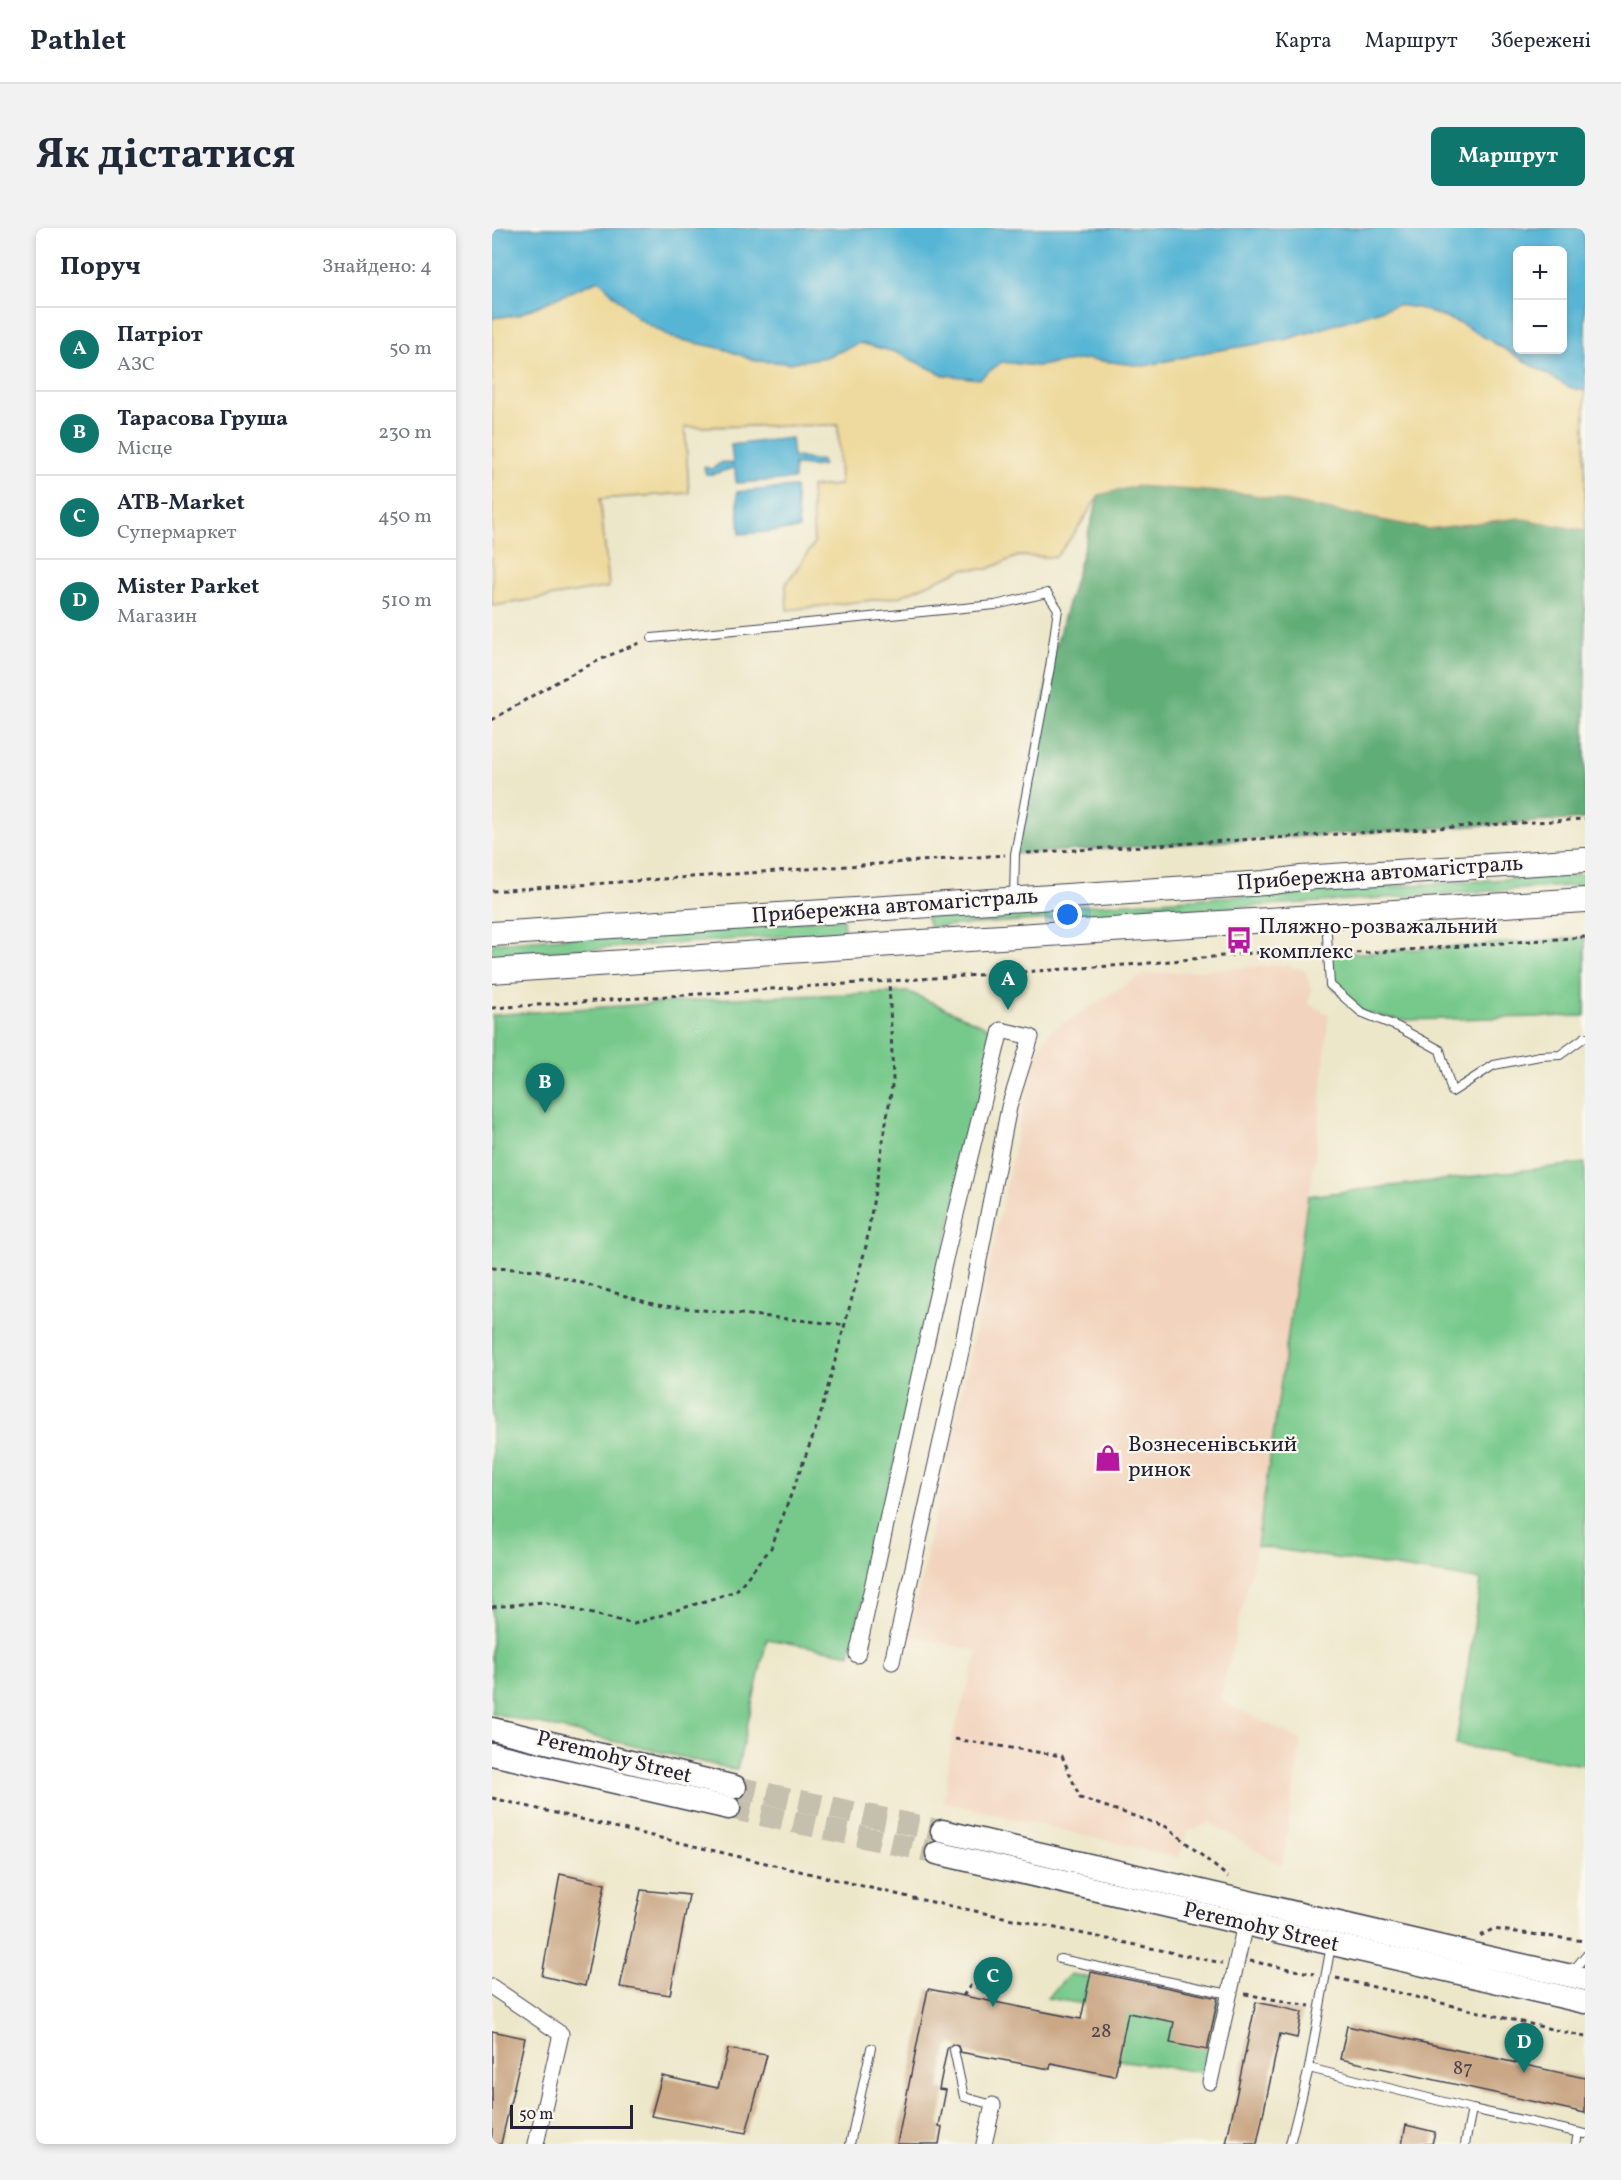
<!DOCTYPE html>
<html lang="uk">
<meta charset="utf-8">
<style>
:root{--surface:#fff;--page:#f2f2f3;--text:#1f2937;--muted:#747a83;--line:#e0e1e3;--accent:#0f766e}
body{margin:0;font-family:Vollkorn,serif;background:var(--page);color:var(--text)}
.controls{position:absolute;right:18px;top:18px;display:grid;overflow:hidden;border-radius:9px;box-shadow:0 3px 9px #0003}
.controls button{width:54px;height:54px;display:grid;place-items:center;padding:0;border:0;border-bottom:2px solid var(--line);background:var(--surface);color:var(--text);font:30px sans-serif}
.scale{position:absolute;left:18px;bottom:15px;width:123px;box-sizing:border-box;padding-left:6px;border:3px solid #22223b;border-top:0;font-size:16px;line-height:21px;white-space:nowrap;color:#22223b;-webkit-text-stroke:4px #fbf7ec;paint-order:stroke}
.you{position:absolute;left:576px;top:687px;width:21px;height:21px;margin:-15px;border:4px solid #fff;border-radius:50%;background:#1a73e8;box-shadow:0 0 0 9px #1a73e833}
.badge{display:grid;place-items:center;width:39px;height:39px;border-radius:50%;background:var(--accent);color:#fff;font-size:20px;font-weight:700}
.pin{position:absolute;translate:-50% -50px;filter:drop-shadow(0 2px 3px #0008)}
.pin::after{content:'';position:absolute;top:32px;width:21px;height:18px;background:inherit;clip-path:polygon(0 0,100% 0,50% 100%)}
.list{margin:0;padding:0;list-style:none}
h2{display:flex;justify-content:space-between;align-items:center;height:78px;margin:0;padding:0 24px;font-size:26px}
h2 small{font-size:20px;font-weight:400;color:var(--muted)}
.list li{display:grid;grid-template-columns:39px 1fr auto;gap:18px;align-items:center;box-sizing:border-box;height:84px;padding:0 24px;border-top:2px solid var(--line)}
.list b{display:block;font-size:22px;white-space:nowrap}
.list p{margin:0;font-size:20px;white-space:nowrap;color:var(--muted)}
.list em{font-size:20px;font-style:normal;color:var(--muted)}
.map{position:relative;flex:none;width:1093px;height:1916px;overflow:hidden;border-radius:9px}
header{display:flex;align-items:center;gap:36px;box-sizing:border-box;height:84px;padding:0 30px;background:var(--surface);border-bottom:2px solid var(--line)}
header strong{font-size:28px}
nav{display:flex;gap:33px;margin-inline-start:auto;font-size:21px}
.intro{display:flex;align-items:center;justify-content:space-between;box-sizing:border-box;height:144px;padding:0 36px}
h1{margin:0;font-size:42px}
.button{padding:15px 27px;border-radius:9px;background:var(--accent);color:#fff;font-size:21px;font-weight:700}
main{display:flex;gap:36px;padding:0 36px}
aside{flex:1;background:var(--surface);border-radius:9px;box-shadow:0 3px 9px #0003}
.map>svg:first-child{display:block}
</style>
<header>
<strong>Pathlet</strong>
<nav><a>Карта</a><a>Маршрут</a><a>Збережені</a></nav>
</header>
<div class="intro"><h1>Як дістатися</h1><a class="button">Маршрут</a></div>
<main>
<aside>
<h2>Поруч<small>Знайдено: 4</small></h2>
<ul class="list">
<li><span class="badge">A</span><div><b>Патріот</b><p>АЗС</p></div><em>50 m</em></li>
<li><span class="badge">B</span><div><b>Тарасова Груша</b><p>Місце</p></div><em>230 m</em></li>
<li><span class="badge">C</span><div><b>ATB-Market</b><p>Супермаркет</p></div><em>450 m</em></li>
<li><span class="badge">D</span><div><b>Mister Parket</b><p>Магазин</p></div><em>510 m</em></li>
</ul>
</aside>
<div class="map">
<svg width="1093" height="1916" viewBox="0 0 1093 1916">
<rect width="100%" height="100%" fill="#fbf7ec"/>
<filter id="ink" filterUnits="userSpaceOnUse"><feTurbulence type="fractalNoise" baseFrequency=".0167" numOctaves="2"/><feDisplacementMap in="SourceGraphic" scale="12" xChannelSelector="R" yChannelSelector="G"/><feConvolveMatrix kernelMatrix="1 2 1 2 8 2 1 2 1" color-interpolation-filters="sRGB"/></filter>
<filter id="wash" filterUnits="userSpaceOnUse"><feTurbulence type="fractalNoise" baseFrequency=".008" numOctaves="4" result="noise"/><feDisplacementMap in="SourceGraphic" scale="24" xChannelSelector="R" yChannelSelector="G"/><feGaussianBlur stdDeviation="1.35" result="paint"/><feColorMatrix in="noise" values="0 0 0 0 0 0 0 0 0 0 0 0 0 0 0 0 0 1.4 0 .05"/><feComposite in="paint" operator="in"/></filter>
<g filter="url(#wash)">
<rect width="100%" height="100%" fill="#ede7ca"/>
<path fill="#f2d4be" d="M796,737L813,743L820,762L816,776L837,786L824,923L765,1318L728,1472L809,1512L790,1638L717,1594L695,1604L687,1630L452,1574L460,1510L486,1423L417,1407L542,830L559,802L652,746Z"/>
<g fill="#77c98b" stroke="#4c7663" stroke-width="1.5">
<path d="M1093,646V657L438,699L434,688Z"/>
<path d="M351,690L352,704L0,728V715Z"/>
<path d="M1093,709V788L909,792L869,784L838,757L837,724L873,725Z"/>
<path d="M417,764L503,803L358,1426L275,1411L245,1542L0,1485V787L240,770Z"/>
<path d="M1093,935V1537L964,1517L989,1352L765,1318L816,968Z"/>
<path d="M578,1746L729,1772L713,1845L621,1831L629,1782L555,1770Z"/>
</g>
<path fill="#61ad77" stroke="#426859" stroke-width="1.5" d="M645,258L757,266L936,301L1026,290L1093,303V591L523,626L558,439L607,267Z"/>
<path fill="#eeda9e" stroke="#887e6c" stroke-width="1.5" d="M107,51L145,90L181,110L232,121L264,133L334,129L368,115L403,124L452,147L510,134L545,138L595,131L652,138L715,124L796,111L905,77L927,80L970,96L1077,159L1093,163V303L1026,290L936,301L757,266L645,258L607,267L584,303L564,329L526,328L496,341H471L406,369L295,382L294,356L322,316L319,259L348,257L346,197L193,199L197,265L108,271L117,359L0,378V90L25,87Z"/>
<g fill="#57b5d5" stroke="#3c6c88" stroke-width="1.5" fill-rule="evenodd">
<path d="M0,0H1093V163L1077,159L970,96L927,80L905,77L796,111L715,124L652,138L595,131L545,138L510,134L487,151L452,147L403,124L368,115L334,129L297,135L264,133L232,121L181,110L145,90L107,52L25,87L0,90ZM1070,22V122H1026V22Z"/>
<path d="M299,210L301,229C312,228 319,235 330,232L331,237C321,241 313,236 302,237V251L244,255L243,240C233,241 224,248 214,246L212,239L220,241L230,234L241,236L239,217Z"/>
<path d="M303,259L307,301L248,306L245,264Z"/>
</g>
<g id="blocks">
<g fill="#caa886">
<path d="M68,1646L113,1656L93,1758L50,1748Z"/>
<path d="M149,1662L197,1667L178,1767L128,1759Z"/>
<path d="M599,1744L726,1770L715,1822L678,1815L682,1794L636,1785L623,1848L559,1835L558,1841L468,1824L466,1818L460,1816L455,1821L447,1861L454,1862L447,1898L450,1899L447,1916H405L436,1761L589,1791Z"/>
<path d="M764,1774L810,1784L805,1810L788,1806L765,1916H734Z"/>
<path d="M855,1798L1093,1850V1885L848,1831Z"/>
<path d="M0,1803L33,1810L9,1916H0Z"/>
<path d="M236,1821L275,1827L254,1905L159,1888L170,1848L226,1860Z"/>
<path d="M914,1897L943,1904L940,1916H910Z"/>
</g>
</g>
</g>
<g filter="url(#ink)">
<use href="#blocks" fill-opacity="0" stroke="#404050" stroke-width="1.5"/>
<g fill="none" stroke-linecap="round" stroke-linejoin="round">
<g stroke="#c4c0ad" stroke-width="22" stroke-dasharray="22 11" stroke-linecap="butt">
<path d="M243,1559L450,1603"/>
<path d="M237,1580L445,1625"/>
</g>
<defs>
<g id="lane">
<path d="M160,410L503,377L555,365L566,381L558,439L523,626L522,670"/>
<path d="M834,690L838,757L869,784L906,799L948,822L960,864L1002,837L1048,828L1068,827L1093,809"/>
<path d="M568,1731L737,1766"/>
<path d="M1076,1741L1085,1738L1093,1728"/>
<path d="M462,1822L472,1869L501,1877"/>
<path d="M817,1840L839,1717"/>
<path d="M358,1916L379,1820"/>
<path d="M798,1916L817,1840L980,1881L1093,1906"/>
<path d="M973,1916L980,1881"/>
<path d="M1084,1916L1086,1905"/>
</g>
<g id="street">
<path d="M365,1427L453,1031L509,802L539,809L517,879L470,1119L400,1434"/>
<path d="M0,1759L69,1806L44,1916"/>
<path d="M718,1854L753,1696"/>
<path d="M492,1916L501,1877"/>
</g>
<g id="secondary">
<path d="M0,1501L243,1559"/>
<path d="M0,1526L237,1580"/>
<path d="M450,1603L989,1728L1093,1751"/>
<path d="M445,1625L1093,1774"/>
</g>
<g id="primary">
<path d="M0,706L773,655L809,650L1093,632"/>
<path d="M0,743L445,713L1093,672"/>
</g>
</defs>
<use href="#lane" stroke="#404050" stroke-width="10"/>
<use href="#street" stroke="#404050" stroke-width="17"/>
<use href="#secondary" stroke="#404050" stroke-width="25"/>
<use href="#primary" stroke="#404050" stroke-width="26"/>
<g stroke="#404050" stroke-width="3" stroke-dasharray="4.5 4.5" stroke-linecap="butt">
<path d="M0,492C49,462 95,435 150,414"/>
<path d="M535,625L1093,591"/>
<path d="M0,663L513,627"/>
<path d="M846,724L873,725L1093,709"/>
<path d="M0,780L648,736L793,722L824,723"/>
<path d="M0,1040L46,1042L164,1077L353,1097"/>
<path d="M0,1379L51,1374L142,1396L244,1363L279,1320L327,1192L374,1018L401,852L397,752"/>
<path d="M463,1511L570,1528L588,1570L675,1599L736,1649"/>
<path d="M0,1570L421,1670L730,1735"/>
<path d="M988,1708L1001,1701L1093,1713"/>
<path d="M758,1733L822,1746"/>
<path d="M844,1750L1093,1809"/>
<path d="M753,1766L818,1778"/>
<path d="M471,1768L478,1758L504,1763L506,1751"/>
</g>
<use href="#lane" stroke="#fff" stroke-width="8"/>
<use href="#street" stroke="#fff" stroke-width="15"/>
<use href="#secondary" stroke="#fff" stroke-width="22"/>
<use href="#primary" stroke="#fff" stroke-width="24"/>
</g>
</g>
<defs>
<symbol id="bus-bare" viewBox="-9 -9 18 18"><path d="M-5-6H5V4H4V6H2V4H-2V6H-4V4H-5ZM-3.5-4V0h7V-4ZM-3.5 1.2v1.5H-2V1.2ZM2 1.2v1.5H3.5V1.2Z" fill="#b5179e" stroke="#fbf7ec" stroke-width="2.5" paint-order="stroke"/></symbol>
<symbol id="shop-bare" viewBox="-9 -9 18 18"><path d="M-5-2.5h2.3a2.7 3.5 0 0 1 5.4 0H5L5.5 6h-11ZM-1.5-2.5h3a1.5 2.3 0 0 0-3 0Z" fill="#b5179e" stroke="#fbf7ec" stroke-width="2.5" paint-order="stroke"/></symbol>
</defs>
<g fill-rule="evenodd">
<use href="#bus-bare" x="728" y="693" width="38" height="38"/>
<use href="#shop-bare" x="597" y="1211" width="38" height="38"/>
</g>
<g text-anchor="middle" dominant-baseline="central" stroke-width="4.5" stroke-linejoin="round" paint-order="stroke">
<g font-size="20" fill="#4c444e">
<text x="609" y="1804">28</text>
<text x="971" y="1841">87</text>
</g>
<g font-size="22" fill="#22223b" stroke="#fbf7ec">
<text transform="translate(888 646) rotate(-4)">Прибережна автомагістраль</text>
<text transform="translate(403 679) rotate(-4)">Прибережна автомагістраль</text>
<text transform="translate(122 1530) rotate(14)">Peremohy Street</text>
<text transform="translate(769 1700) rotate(13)">Peremohy Street</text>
</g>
<g font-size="22" fill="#22223b" stroke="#fbf7ec" text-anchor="start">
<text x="767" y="699">Пляжно-розважальний<tspan x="767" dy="25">комплекс</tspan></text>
<text x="636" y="1217">Вознесенівський<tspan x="636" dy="25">ринок</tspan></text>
</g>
</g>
</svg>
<div class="controls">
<button>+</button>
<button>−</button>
</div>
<div class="scale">50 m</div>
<div class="you"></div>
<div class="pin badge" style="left:516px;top:782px">A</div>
<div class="pin badge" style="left:53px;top:885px">B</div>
<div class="pin badge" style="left:501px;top:1779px">C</div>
<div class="pin badge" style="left:1032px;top:1845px">D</div>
</div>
</main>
